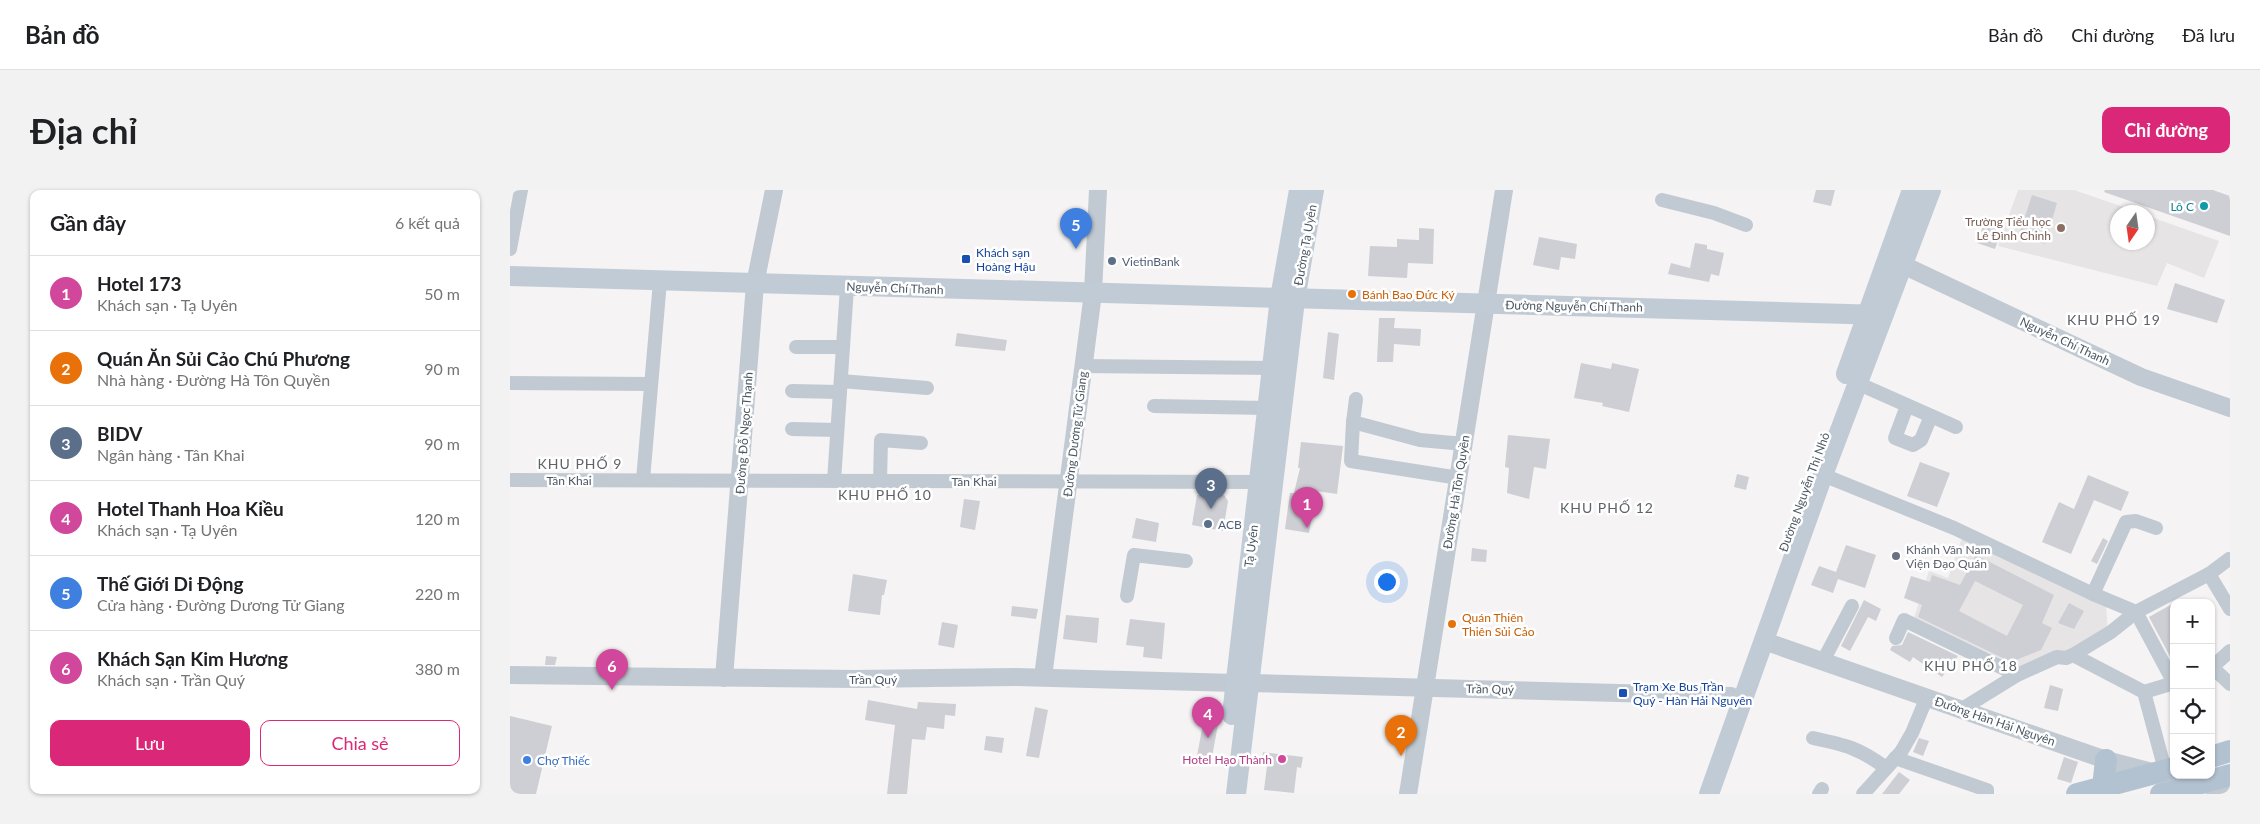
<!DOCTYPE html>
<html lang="vi">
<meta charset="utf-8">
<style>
:root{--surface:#fff;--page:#f2f2f2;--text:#202124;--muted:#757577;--line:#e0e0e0;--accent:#db2777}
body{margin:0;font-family:Lato,sans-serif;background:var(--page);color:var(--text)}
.controls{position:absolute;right:15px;bottom:15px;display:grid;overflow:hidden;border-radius:10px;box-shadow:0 1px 4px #0004}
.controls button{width:45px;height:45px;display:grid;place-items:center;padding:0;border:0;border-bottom:1px solid var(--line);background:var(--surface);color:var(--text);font:25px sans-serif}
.compass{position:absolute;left:1600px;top:15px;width:45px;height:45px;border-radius:50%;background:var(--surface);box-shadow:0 1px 4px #0004;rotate:193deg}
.you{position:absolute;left:876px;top:391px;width:18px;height:18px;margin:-12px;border:4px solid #fff;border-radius:50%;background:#1a73e8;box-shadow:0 0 0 8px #1a73e833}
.badge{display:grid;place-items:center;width:32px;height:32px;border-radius:50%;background:var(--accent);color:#fff;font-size:16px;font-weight:700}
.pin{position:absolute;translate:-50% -41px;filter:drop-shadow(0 1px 2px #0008)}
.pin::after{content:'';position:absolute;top:26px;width:18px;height:15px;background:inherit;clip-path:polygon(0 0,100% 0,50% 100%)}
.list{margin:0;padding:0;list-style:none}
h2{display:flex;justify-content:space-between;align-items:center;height:65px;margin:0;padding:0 20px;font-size:21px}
h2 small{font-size:16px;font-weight:400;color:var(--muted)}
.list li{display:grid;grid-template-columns:32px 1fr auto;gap:15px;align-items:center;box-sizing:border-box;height:75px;padding:0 20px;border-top:1px solid var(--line)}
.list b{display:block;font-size:19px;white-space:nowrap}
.list p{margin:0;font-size:16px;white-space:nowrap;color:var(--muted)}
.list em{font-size:16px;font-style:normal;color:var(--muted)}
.actions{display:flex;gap:10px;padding:15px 20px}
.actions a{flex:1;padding:11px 0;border:1px solid var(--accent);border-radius:10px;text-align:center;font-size:18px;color:var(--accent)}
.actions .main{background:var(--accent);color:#fff}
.icon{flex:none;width:28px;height:28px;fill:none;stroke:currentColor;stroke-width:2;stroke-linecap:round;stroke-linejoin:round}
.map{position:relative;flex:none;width:1720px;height:604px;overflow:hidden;border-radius:10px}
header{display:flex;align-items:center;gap:30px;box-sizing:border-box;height:70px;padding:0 25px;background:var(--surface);border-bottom:1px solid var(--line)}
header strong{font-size:24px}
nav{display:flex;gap:28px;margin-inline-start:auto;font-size:18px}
.intro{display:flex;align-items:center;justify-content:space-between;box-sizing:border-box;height:120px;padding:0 30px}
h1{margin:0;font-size:35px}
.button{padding:12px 22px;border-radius:10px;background:var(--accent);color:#fff;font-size:18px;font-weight:700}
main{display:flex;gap:30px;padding:0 30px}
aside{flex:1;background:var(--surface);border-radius:10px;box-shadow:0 1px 4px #0004}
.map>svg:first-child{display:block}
</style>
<header>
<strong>Bản đồ</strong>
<nav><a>Bản đồ</a><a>Chỉ đường</a><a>Đã lưu</a></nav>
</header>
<div class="intro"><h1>Địa chỉ</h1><a class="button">Chỉ đường</a></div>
<main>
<aside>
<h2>Gần đây<small>6 kết quả</small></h2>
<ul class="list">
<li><span class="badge" style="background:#d1479c">1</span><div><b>Hotel 173</b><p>Khách sạn · Tạ Uyên</p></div><em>50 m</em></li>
<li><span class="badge" style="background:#e8710a">2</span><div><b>Quán Ăn Sủi Cảo Chú Phương</b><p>Nhà hàng · Đường Hà Tôn Quyền</p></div><em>90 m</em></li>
<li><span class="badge" style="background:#5c6f8a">3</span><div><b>BIDV</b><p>Ngân hàng · Tân Khai</p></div><em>90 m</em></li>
<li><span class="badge" style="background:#d1479c">4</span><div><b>Hotel Thanh Hoa Kiều</b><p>Khách sạn · Tạ Uyên</p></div><em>120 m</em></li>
<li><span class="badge" style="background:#3f7fe0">5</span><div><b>Thế Giới Di Động</b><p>Cửa hàng · Đường Dương Tử Giang</p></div><em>220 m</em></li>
<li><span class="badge" style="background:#d1479c">6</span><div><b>Khách Sạn Kim Hương</b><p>Khách sạn · Trần Quý</p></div><em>380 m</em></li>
</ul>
<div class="actions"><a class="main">Lưu</a><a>Chia sẻ</a></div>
</aside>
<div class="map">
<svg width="1720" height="604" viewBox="0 0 1720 604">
<rect width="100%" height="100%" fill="#f5f3f3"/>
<g fill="#e6e4e5">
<path d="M1508,0H1564L1628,22H1608V52H1638V26L1709,51L1694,88L1657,73L1647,96L1488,56Z"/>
<path d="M1453,345L1596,416L1598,442L1555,466L1506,480L1403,431L1419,381L1438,388Z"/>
</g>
<g fill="#cdcfd5" fill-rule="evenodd">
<path d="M1306,0H1325L1321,16L1303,12Z"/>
<path d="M1595,0H1703L1720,6V46L1594,2Z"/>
<path d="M1522,5L1547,13L1535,54L1509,45Z"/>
<path d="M1476,27L1494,33L1485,59L1467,53Z"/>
<path d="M909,38L924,39L923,74L898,73L897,88L858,86L860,56L887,57V49L909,50Z"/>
<path d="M1029,47L1067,54L1065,69L1051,67L1049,80L1023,75Z"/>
<path d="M1185,53L1197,55V59L1214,63L1209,86L1201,84L1199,92L1158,84L1161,73L1180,78Z"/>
<path d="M1665,93L1715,110L1707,133L1657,119Z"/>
<path d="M869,128H885L884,138L911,139L910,156L884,154L883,172H867Z"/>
<path d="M818,142L829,144L824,190L813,188Z"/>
<path d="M447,143L497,150L495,161L445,156Z"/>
<path d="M1071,173L1101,179L1102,173L1129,179L1119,222L1092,216L1093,213L1064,208Z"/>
<path d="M998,245L1040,249L1036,279L1024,277L1019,309L997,303L999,278L995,277Z"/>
<path d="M791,252L833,256L827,304L806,301L799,343L775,339L780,303H784L790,278H788Z"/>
<path d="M1410,272L1440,283L1427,317L1397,306Z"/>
<path d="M1227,284L1239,287L1236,300L1224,297Z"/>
<path d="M1578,285L1619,302L1611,321L1584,310L1561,364L1532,352L1549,312L1564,319Z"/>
<path d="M705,303L714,305L718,311L713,341L682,335L687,305Z"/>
<path d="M454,309L470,311L465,340L450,337Z"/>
<path d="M626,328L649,333L646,352L622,348Z"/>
<path d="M1593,348L1598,351L1587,374L1581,371Z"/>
<path d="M1336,355L1366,365L1355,398L1328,389L1323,403L1301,395L1309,376L1326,382Z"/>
<path d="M962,358L977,360L976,372L961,371Z"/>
<path d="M1466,365L1544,405L1532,433L1542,438L1531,460L1501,472L1408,427L1412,415L1394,408L1401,386L1420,392L1422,385L1450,395ZM1465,391L1513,415L1497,446L1449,421Z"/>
<path d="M343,384L377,390L374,405H372L370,425L338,421Z"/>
<path d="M1354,410L1371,419L1366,431L1358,427L1340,461L1331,456Z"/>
<path d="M1559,413L1574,421L1564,439L1548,433Z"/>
<path d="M1664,413V474L1639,427Z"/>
<path d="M502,416L528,419L526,429L501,426Z"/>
<path d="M556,425L589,428L587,453L553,449Z"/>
<path d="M620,429L655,433L652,469L633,467L634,457L616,455Z"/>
<path d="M432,432L448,435L444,458L428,455Z"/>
<path d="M1398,442L1448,466L1432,487L1403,467L1400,472L1380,460L1382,456L1392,455Z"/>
<path d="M36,466L47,467L45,475H35Z"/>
<path d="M1540,495L1553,499L1548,521L1534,518Z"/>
<path d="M358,510L407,519L408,512L446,514L445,526L435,525L434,539L417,537L415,550L402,549L397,604H377L385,535L355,530Z"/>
<path d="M697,512L709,529L702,567L696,568L687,566Z"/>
<path d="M525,517L538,520L529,568L516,566Z"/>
<path d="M0,526L42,536L26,604H0Z"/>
<path d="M476,546L494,548L492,563L474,560Z"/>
<path d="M1409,548L1419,551L1413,566L1403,562Z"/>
<path d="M753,562L793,567L791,578L787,577L784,603L754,600L757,576L752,572Z"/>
<path d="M1554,567L1568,572L1561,593L1547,589Z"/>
<path d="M1389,582L1400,590L1389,604H1372Z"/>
</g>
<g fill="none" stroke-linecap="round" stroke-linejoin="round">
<g stroke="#c1cad2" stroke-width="14">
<path d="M1152,10L1204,23L1236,35"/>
<path d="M0,59L11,0"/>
<path d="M286,157H333"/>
<path d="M573,176L762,178"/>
<path d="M331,191L417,198"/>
<path d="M0,193L141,194"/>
<path d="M1347,193L1446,237"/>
<path d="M282,201L330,202"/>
<path d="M846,209L843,232L910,250L954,254"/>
<path d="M644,216L758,218"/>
<path d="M1397,216L1385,248L1403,255L1411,250L1421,226"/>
<path d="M843,232L841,271L949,288"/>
<path d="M282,239L327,240"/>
<path d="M1313,285L1444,338L1583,404L1626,422L1664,493"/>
<path d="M0,290L749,292"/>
<path d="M133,290L150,91"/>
<path d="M324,291L337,97"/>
<path d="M370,291L371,250L411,253"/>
<path d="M1699,384L1720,419"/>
<path d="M1583,404L1616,332L1626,331L1646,338"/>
<path d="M617,406L624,365L676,371"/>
<path d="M1386,448L1394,430L1507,485"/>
<path d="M1563,465L1634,502L1655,580"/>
<path d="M1313,471L1342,416"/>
<path d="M1701,478L1720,461"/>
<path d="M1703,478L1720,494"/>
<path d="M1634,502L1664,493"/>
<path d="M1452,519L1507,485L1547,467L1556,468L1563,465L1601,442L1626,422L1699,384L1719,369"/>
<path d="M1303,548C1336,555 1349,558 1376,578"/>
<path d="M1385,568L1477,600V604"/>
<path d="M1309,604L1312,599"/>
<path d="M1353,604L1391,562L1402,543L1417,507"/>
</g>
<g stroke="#c1cad2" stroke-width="18">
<path d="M1393,75L1631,187L1720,218"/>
<path d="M1254,451L1596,570L1646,583"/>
<path d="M0,485L345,489L505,487L725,493"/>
<path d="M533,487L583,103L588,0"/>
<path d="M214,488L245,94L264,0"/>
<path d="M739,493L1221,506"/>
<path d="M1691,593L1720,601"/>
<path d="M898,604L994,0"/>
</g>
<g stroke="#c1cbd6" stroke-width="20">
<path d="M0,86L1373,125"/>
<path d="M1336,184L1402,0"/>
<path d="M722,525L770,108L789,0"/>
<path d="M726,604L785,110L804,0"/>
<path d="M1199,604L1313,285L1421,0"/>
</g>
<g stroke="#b3c2d1" stroke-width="22">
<path d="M1701,567L1720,561"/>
<path d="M1593,597L1596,570"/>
<path d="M1567,604L1664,578"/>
<path d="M1651,604L1720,585"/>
</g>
</g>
<circle fill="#0f9aa8" stroke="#fff" stroke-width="2" cx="1694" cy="16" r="5"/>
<circle fill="#8d6e63" stroke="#fff" stroke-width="2" cx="1551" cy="38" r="5"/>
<g fill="#1a4fb4" stroke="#fff" stroke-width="2">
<rect x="451" y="64" width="10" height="10" rx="2.5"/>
<rect x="1108" y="498" width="10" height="10" rx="2.5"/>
</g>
<g fill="#5c6f8a" stroke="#fff" stroke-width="2">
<circle cx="602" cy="71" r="5"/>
<circle cx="698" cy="334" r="5"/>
</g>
<g fill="#e8710a" stroke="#fff" stroke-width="2">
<circle cx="842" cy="104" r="5"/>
<circle cx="942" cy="434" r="5"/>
</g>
<circle fill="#6b7280" stroke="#fff" stroke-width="2" cx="1386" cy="366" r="5"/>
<circle fill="#d1479c" stroke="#fff" stroke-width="2" cx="772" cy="569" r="5"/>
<circle fill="#3f7fe0" stroke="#fff" stroke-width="2" cx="17" cy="570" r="5"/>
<g text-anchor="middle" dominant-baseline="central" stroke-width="5" stroke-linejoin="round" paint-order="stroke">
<g font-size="12" fill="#0d838f" stroke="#fff" text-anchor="end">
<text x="1684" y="16">Lô C</text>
</g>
<g font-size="12" fill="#785e54" stroke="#fff" text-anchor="end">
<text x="1541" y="31">Trường Tiểu học<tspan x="1541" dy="14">Lê Đình Chinh</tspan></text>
</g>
<g font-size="12" fill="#4a5661" stroke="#fff">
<text transform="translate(795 55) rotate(-80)">Đường Tạ Uyên</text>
<text transform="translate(385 98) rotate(2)">Nguyễn Chí Thanh</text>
<text transform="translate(1064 116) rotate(1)">Đường Nguyễn Chí Thanh</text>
<text transform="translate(1555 151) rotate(25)">Nguyễn Chí Thanh</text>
<text transform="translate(234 243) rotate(-86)">Đường Đỗ Ngọc Thạnh</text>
<text transform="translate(565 244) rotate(-83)">Đường Dương Tử Giang</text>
<text x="59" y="290">Tân Khai</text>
<text x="464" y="291">Tân Khai</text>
<text transform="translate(946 302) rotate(-81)">Đường Hà Tôn Quyền</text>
<text transform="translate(1294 302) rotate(-70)">Đường Nguyễn Thị Nhỏ</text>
<text transform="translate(741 356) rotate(-83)">Tạ Uyên</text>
<text x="363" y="489">Trần Quý</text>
<text transform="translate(980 499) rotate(1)">Trần Quý</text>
<text transform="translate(1485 531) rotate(19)">Đường Hàn Hải Nguyên</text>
</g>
<g font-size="12" fill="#164399" stroke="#fff" text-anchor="start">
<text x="466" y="62">Khách sạn<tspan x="466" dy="14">Hoàng Hậu</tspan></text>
<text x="1123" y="496">Trạm Xe Bus Trần<tspan x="1123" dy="14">Quý - Hàn Hải Nguyên</tspan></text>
</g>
<g font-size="12" fill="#4e5e75" stroke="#fff" text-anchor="start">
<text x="612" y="71">VietinBank</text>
<text x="708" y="334">ACB</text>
</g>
<g font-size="12" fill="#c56008" stroke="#fff" text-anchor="start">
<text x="852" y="104">Bánh Bao Đức Ký</text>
<text x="952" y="427">Quán Thiên<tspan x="952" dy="14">Thiên Sủi Cảo</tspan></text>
</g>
<g font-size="12" fill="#5b616d" stroke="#fff" text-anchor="start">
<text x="1396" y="359">Khánh Vân Nam<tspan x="1396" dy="14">Viện Đạo Quán</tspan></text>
</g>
<g font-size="12" fill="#b23c85" stroke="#fff" text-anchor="end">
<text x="762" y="569">Hotel Hạo Thành</text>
</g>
<g font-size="12" fill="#366cbe" stroke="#fff" text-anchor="start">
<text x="27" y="570">Chợ Thiếc</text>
</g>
<g font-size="14" letter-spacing="1" fill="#5f6368" stroke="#fff">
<text x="1604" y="129">KHU PHỐ 19</text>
<text x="70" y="273">KHU PHỐ 9</text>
<text x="375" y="304">KHU PHỐ 10</text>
<text x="1097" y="317">KHU PHỐ 12</text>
<text x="1461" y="475">KHU PHỐ 18</text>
</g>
</g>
</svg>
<div class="controls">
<button>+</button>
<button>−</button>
<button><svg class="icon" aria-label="locate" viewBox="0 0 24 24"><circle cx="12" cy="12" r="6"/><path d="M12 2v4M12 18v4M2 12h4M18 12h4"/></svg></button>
<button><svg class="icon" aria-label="layers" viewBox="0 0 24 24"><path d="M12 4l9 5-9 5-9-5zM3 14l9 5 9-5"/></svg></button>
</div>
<svg class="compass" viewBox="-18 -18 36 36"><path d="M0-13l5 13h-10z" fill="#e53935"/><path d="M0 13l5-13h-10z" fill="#757577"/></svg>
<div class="you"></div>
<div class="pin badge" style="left:797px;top:338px;background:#d1479c">1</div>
<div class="pin badge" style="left:891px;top:566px;background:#e8710a">2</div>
<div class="pin badge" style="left:701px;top:319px;background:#5c6f8a">3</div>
<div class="pin badge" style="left:698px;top:548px;background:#d1479c">4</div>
<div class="pin badge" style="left:566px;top:59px;background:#3f7fe0">5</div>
<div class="pin badge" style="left:102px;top:500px;background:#d1479c">6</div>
</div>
</main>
